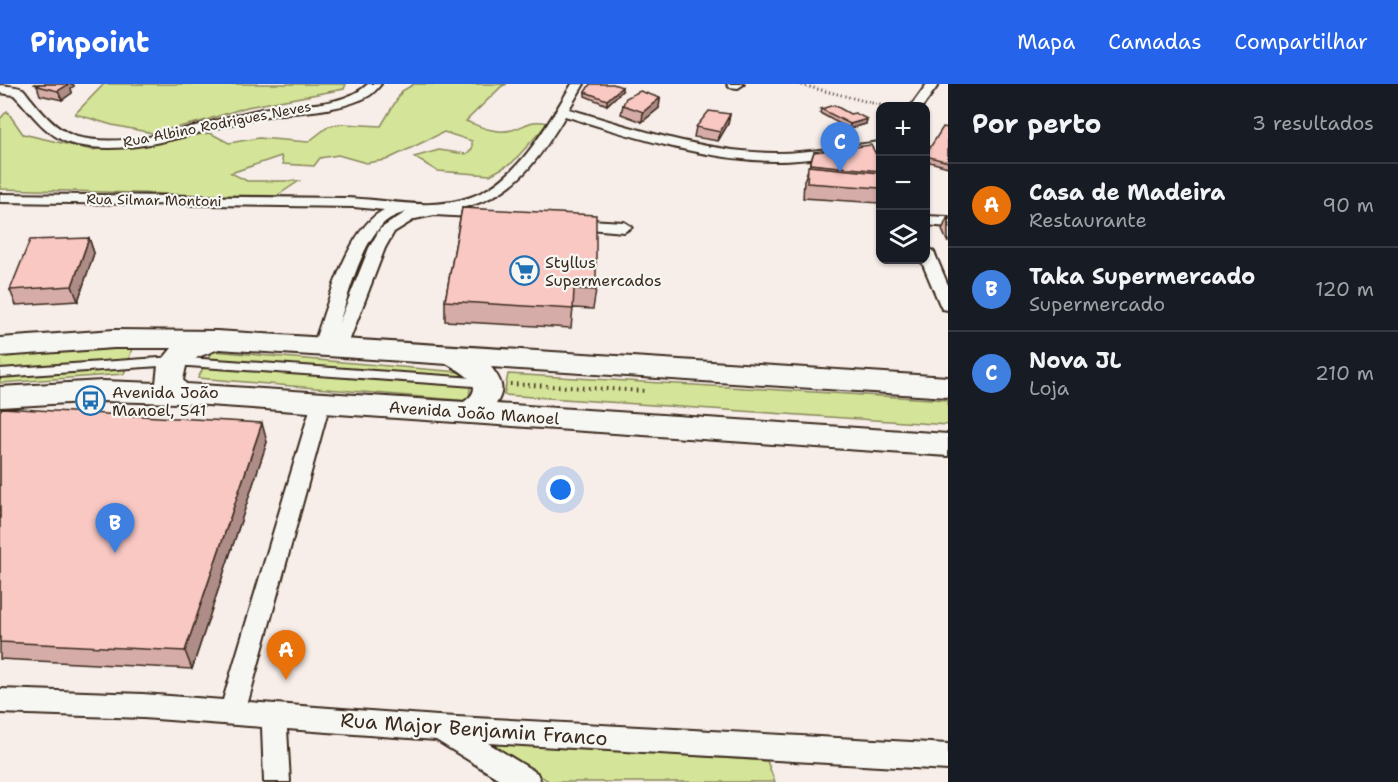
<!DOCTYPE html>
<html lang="pt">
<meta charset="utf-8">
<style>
:root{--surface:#171b24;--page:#20242c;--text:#f1f3f6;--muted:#9ea1a6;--line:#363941;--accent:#2563eb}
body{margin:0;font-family:"Shantell Sans",sans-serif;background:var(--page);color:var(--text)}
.controls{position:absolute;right:18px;top:18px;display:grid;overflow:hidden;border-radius:12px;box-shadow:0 2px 4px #0004}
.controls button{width:54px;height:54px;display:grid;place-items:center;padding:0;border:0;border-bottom:2px solid var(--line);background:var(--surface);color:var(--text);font:30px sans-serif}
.you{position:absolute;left:561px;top:406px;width:21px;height:21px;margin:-15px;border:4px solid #fff;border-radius:50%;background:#1a73e8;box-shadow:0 0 0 9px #1a73e833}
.badge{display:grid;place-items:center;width:39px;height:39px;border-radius:50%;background:var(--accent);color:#fff;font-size:20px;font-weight:700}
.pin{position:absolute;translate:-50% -50px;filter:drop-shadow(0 2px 3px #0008)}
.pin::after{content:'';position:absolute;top:32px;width:21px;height:18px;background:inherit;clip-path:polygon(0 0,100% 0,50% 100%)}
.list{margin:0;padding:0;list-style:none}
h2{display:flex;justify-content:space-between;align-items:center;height:78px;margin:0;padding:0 24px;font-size:26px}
h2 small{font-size:20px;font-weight:400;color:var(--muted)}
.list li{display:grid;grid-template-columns:39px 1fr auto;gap:18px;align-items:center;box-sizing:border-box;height:84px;padding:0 24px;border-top:2px solid var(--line)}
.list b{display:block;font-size:22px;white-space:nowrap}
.list p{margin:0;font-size:20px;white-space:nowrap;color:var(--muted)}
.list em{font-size:20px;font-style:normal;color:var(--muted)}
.icon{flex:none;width:33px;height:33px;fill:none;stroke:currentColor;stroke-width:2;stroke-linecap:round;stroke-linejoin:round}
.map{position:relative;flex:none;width:948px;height:698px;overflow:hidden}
header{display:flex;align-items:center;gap:36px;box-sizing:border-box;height:84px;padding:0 30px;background:var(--accent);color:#fff}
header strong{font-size:28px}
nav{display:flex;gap:33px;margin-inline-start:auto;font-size:21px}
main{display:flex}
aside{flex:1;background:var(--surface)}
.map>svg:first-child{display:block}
</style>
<header>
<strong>Pinpoint</strong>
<nav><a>Mapa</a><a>Camadas</a><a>Compartilhar</a></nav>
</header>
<main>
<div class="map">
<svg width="948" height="698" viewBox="0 0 948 698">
<rect width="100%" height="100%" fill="#f7ede9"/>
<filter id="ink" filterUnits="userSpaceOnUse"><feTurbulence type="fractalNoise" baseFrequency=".0167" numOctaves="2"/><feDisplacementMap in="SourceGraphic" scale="12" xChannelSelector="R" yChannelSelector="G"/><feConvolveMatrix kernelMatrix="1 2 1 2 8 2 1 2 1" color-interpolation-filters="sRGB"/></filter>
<g filter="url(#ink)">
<g fill="#d4e498" stroke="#88875b" stroke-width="1.5">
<path d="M104,0H346L344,5L247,23L200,38L152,49L112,41L75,30Z"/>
<path d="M414,0H507L502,2L466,37C481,43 495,50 512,46C528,41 530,35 548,39L512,79L490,91L437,87L414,73L439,66L466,70L472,65V57L444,48L386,76L366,79L338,71L320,74L314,82L283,80L281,72L231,89L247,97H299L275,113L0,105V35L7,27L23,50L92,66L210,49L229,59L259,54L308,58L329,42L343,40L381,42L402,7Z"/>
<path d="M133,262L124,290L0,299V268Z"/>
<path d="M212,267L471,289L469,317L198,294Z"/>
<path d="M508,290L948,316V341L504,311Z"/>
<path d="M486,658L767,677L775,698H550Z"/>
</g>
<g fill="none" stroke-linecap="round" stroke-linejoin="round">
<defs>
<path id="pedestrian" d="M174,273L488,295L494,299L488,303L174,281L0,293V285Z"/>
<g id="minor">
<path d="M368,0H381C375,8 369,13 360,16C329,29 293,27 261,33C201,45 139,73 77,61C47,55 33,30 14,11L0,9V1C7,2 16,2 23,5C26,8 29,13 32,16C43,30 59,48 77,53C135,67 206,36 262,25C295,19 342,25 368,0Z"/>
<path d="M572,0H584L569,25C637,45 704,68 775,69C810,69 845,62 880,58V66C846,70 811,77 775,77C703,76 634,53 565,32C538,77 514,112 461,124L490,128L492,131L490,134L434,131L415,135L394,148L385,164L347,263L344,267L338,269L330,264L322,268L316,266L313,262C327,224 346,145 384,126L354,123L0,118V110C115,111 230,113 345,114C388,115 429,128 471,113C519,96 547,41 572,0ZM406,128L380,145L369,164L339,239C349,210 360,163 382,141C388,134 397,131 406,128Z"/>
<path d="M727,0H744L738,4L729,3Z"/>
<path d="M927,0H939L923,22H911Z"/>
<path d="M926,132L948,133V143L926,141Z"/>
<path d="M571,135L624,138L632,143L624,148L566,143L563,140Z"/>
<path d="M926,163L934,168L948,201V226L942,225L940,221L921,176H926Z"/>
<path d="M321,312L328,314L330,319L248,618L438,632L948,660V686L488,659L537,689L541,698H504L436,656L287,645L290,698H264L262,643L143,634L0,629V605L143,610L223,616L312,319L314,314Z"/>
</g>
<path id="primary" d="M114,246L217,247L948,293V313L491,283C501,296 506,305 496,320L948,350V372L178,319L102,317L0,323V303L102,297L156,299L158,281L172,264H114L0,272V254ZM219,265L448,280C463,289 488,301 464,318L186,300L183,296L186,282L198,273Z"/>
</defs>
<use href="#pedestrian" stroke="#3b2a1e" stroke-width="4"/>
<use href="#minor" stroke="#3b2a1e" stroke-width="4"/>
<use href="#primary" stroke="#3b2a1e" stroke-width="4"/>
<path stroke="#3b2a1e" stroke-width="3" stroke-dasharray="1 3" stroke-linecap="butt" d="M798,0L884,22"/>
<path stroke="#3b2a1e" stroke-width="4" stroke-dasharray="1.5 4.5" stroke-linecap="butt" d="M510,300L646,307"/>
<use href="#pedestrian" fill="#f6f6f2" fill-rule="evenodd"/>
<use href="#minor" fill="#f6f6f2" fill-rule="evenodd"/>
<use href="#primary" fill="#f6f6f2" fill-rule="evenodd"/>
</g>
<g fill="#d6aca8" stroke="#3b2a1e" stroke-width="1.5">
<path d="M33,0H73L74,2L71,4L72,9L62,16L40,11L37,2L38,1Z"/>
<path d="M622,7L607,21L585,12V8Z"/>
<path d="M660,14L659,24L642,38L621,30L623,21Z"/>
<path d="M821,25L850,30L867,35L866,40L849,45L820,29Z"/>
<path d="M730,30L728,40L718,57L694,53L696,43Z"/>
<path d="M948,44V83L926,77V70Z"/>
<path d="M814,68L880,78V119L803,114L804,97Z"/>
<path d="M462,124L596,206L593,225L573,224L571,244L445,237V217Z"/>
<path d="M948,132V159L942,146Z"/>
<path d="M89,154L94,169L78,217L16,221L10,206Z"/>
<path d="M0,327L267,358L192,585L0,575Z"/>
</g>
<g fill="#ae8c88" stroke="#3b2a1e" stroke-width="1.5">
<path d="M62,0H73L74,2L71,4L72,9L62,16L58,7Z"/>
<path d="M622,3V7L607,21V16Z"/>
<path d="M660,14L659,24L642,38L643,28Z"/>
<path d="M730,30L728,40L718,57L720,48Z"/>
<path d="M867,35L866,40L849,45L850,40Z"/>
<path d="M89,154L94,169L78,217L72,202Z"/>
<path d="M262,339L267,358L192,585L185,567Z"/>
</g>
<g fill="#f9c8c3" stroke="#3b2a1e" stroke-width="1.5">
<path d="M40,0H69L58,7L37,2Z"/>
<path d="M590,0H613L622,3L607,16L585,8Z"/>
<path d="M640,7L660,14L643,28L623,21L626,14Z"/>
<path d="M834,21L850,30L855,29L867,35L850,40L821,25Z"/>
<path d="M709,27L730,30L720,48L696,43Z"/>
<path d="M943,43L948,44V78L926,72V70Z"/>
<path d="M871,61L880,78V87L810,80L814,68Z"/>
<path d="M808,82L880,89V104L807,99Z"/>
<path d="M462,124L596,131V206L574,205L573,225L445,217Z"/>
<path d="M89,154L72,202L10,206L30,156Z"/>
<path d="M2,324L262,339L185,567L0,558V327Z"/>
</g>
</g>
<defs>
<symbol id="supermarket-ring" viewBox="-11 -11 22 22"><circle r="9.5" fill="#f6f6f2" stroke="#1f6fb2" stroke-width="1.5"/><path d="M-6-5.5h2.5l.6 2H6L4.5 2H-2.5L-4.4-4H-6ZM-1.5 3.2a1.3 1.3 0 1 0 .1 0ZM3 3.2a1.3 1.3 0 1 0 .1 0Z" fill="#1f6fb2"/></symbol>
<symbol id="bus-ring" viewBox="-11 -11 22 22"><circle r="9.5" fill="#f6f6f2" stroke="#1f6fb2" stroke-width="1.5"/><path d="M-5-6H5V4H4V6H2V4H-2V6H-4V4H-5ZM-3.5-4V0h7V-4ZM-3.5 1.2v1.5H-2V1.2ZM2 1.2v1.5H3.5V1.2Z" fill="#1f6fb2"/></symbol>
</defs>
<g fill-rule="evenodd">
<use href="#supermarket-ring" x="508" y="170" width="33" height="33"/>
<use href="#bus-ring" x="74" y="300" width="33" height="33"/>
</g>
<g text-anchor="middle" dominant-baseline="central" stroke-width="4.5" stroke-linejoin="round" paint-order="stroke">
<g font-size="14" fill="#3b2a1e" stroke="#f6f6f2">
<text transform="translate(217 40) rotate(-11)">Rua Albino Rodrigues Neves</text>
<text transform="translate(154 116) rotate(1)">Rua Silmar Montoni</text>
</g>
<g font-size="16" fill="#3b2a1e" stroke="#f6f6f2" text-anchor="start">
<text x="545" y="178">Styllus<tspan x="545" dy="18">Supermercados</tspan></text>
<text x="112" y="308">Avenida João<tspan x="112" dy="18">Manoel, 541</tspan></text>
</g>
<g font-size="16" fill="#3b2a1e" stroke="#f6f6f2">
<text transform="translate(474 329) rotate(4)">Avenida João Manoel</text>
</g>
<g font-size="20" fill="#3b2a1e" stroke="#f6f6f2">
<text transform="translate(474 645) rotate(4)">Rua Major Benjamin Franco</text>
</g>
</g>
</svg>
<div class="controls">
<button>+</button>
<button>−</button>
<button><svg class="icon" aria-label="layers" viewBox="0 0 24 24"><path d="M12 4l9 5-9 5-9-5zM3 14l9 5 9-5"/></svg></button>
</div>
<div class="you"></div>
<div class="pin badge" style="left:286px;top:596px;background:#e8710a">A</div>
<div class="pin badge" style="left:115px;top:469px;background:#3f7fe0">B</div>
<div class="pin badge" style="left:840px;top:88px;background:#3f7fe0">C</div>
</div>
<aside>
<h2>Por perto<small>3 resultados</small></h2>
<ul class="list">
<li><span class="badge" style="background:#e8710a">A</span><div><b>Casa de Madeira</b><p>Restaurante</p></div><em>90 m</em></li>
<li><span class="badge" style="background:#3f7fe0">B</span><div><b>Taka Supermercado</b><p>Supermercado</p></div><em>120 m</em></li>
<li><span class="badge" style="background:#3f7fe0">C</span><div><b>Nova JL</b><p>Loja</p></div><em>210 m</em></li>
</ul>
</aside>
</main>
